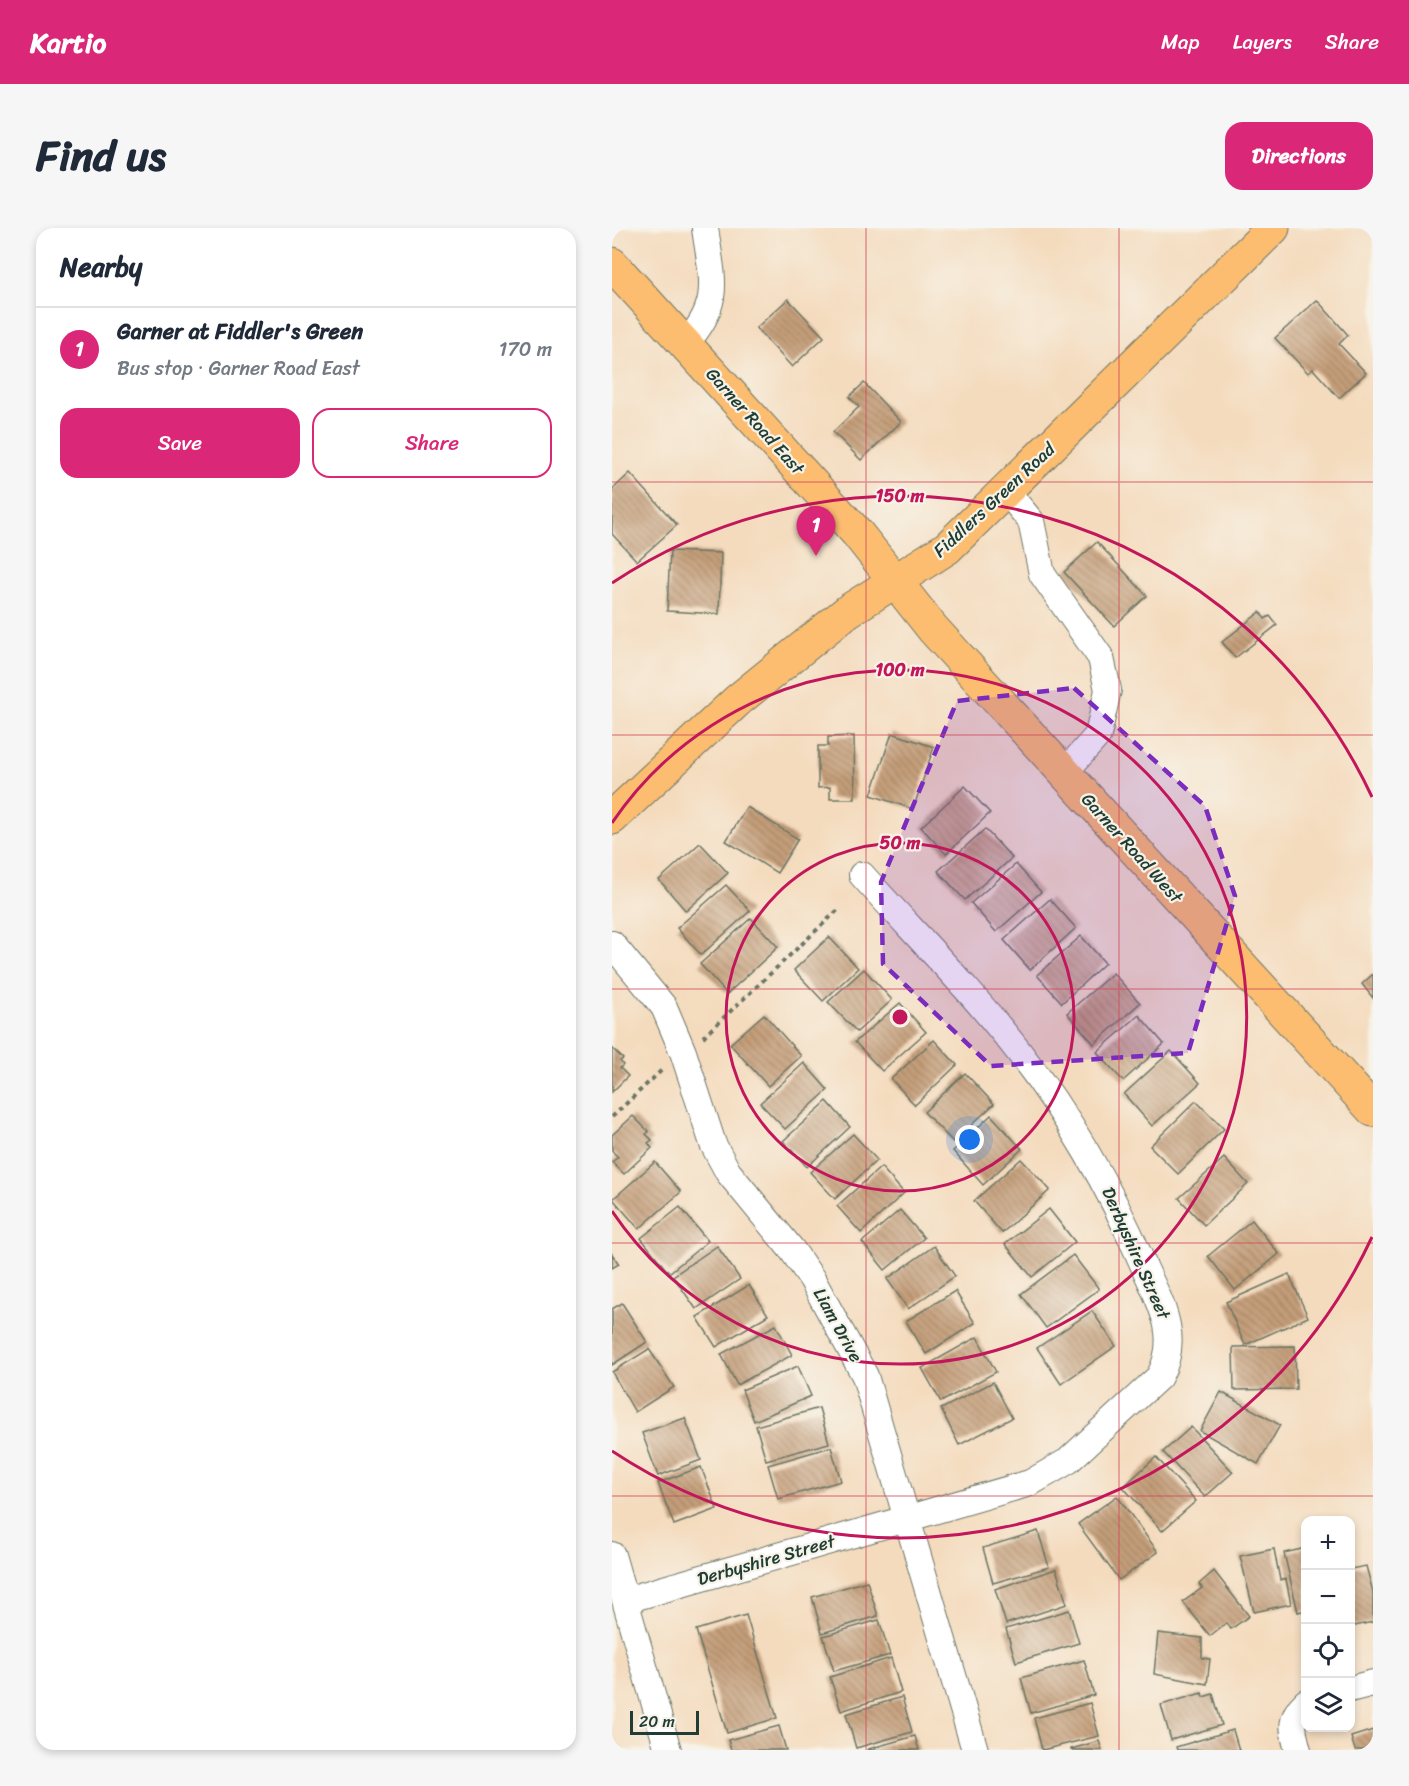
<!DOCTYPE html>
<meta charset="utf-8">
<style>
:root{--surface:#fff;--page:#f6f6f7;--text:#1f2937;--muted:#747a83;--line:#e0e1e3;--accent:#db2777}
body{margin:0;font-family:Sriracha,sans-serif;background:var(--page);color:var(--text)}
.controls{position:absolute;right:18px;bottom:18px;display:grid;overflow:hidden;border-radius:12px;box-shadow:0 3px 9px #0003}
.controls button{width:54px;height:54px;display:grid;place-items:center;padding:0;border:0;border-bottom:2px solid var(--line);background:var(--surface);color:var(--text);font:30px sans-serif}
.scale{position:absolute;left:18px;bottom:15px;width:69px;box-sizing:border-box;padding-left:6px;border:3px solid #1f3d34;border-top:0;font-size:16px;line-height:21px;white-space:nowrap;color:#1f3d34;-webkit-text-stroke:4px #f7f3e8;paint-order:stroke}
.you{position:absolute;left:358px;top:912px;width:21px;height:21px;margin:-15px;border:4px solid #fff;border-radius:50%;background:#1a73e8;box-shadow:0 0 0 9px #1a73e833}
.badge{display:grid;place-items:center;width:39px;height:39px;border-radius:50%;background:var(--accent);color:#fff;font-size:20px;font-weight:700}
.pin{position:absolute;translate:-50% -50px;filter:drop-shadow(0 2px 3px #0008)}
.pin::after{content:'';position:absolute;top:32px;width:21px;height:18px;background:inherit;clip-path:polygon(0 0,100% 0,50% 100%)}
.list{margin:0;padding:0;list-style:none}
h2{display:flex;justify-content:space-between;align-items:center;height:78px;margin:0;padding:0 24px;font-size:26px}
h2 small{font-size:20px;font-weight:400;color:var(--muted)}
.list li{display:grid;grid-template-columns:39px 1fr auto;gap:18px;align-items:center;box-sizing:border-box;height:84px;padding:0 24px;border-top:2px solid var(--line)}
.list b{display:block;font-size:22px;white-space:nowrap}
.list p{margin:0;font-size:20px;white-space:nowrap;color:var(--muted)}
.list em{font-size:20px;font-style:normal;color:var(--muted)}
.actions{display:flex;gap:12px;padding:18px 24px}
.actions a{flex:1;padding:14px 0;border:2px solid var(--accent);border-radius:18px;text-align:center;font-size:21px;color:var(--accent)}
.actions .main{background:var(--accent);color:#fff}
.icon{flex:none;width:33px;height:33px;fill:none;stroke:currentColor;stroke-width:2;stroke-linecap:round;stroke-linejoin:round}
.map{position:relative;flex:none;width:761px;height:1522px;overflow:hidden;border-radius:18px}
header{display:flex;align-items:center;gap:36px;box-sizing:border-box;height:84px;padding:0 30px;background:var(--accent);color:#fff}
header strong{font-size:28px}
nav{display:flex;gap:33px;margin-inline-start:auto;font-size:21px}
.intro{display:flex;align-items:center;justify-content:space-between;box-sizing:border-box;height:144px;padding:0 36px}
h1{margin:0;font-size:42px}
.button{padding:15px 27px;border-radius:18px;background:var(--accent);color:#fff;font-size:21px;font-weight:700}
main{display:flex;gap:36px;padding:0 36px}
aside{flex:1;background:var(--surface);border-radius:18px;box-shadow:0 3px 9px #0003}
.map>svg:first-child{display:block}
</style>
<header>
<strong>Kartio</strong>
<nav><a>Map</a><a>Layers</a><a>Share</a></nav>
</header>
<div class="intro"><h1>Find us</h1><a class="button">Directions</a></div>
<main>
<aside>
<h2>Nearby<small></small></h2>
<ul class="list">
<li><span class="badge">1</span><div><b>Garner at Fiddler's Green</b><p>Bus stop · Garner Road East</p></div><em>170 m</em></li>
</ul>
<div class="actions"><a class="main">Save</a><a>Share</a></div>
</aside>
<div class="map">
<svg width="761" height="1522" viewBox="0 0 761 1522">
<defs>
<pattern id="building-back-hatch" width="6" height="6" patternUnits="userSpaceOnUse" patternTransform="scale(1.5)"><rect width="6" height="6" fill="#c59e79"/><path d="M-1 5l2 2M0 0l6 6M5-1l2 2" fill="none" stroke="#9f8264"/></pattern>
</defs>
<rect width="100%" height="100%" fill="#f7f3e8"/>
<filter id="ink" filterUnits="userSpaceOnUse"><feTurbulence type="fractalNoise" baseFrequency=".0167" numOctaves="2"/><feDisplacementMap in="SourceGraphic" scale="12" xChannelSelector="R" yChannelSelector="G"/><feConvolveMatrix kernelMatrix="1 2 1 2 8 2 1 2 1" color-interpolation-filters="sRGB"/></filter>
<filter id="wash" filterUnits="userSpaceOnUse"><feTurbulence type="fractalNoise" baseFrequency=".008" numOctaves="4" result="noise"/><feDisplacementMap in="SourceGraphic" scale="24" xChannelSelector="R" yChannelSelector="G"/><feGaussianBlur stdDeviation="1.35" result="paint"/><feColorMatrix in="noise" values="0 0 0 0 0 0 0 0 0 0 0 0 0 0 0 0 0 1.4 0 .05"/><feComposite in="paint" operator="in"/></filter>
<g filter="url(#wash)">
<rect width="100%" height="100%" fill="#f4dbbe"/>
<g id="blocks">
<g fill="url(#building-back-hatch)">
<path d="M176,71L212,109L180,139L144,100Z"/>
<path d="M705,72L736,107L727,116L754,145L727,170L701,141L696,145L663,110Z"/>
<path d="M252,155L289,194L249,232L221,204L247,179L237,169Z"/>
<path d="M18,245L65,297L25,333L0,306V262Z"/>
<path d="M485,314L535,368L502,398L452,344Z"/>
<path d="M58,323L109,325L107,386L55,383Z"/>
<path d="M648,384L653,391L658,388L665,397L623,430L610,414Z"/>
<path d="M280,505L322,519L301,581L259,567Z"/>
<path d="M242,508L243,571H218V559L206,560V518H216V509Z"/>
<path d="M353,558L378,585L334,626L309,599Z"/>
<path d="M135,579L186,611L165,645L114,613Z"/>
<path d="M373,601L400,630L353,672L326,643Z"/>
<path d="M88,615L116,645L74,683L47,652Z"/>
<path d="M404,636L429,664L384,704L359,675Z"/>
<path d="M114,657L138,683L89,727L65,700Z"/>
<path d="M438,671L464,700L418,742L392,712Z"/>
<path d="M139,690L166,719L115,766L88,736Z"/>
<path d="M469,708L493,735L450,775L425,747Z"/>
<path d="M217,709L246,740L211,773L182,742Z"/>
<path d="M252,741L280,772L245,804L216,774Z"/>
<path d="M501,745L528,775L482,816L455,785Z"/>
<path d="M761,746V770L750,756Z"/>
<path d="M288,775L314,804L270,843L243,814Z"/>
<path d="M152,786L189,828L156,858L118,816Z"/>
<path d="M527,787L552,816L511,853L485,824Z"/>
<path d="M322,812L345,837L303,877L279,851Z"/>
<path d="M0,820L11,831L8,833L11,837L8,840L16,848L0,864Z"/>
<path d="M559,823L588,855L540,898L512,866Z"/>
<path d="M192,835L216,862L173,901L148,875Z"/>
<path d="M353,845L382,876L341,914L312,884Z"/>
<path d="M215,873L238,899L195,939L171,913Z"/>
<path d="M584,873L612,901L566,946L538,918Z"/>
<path d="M379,887L410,921L371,957L341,923Z"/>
<path d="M21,888L37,904L34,906L40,912L36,915L40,920L12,946L0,934L6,929L0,923V907Z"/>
<path d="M241,906L265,932L223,971L198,944Z"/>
<path d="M612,930L636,956L592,997L567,970Z"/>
<path d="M409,931L438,962L390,1005L362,973Z"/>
<path d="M43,934L69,964L27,1001L1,971Z"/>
<path d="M269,939L292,965L249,1005L225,978Z"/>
<path d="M68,979L96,1013L57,1045L29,1010Z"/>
<path d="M437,981L463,1014L420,1049L393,1016Z"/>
<path d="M288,982L312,1010L273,1042L250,1014Z"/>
<path d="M640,992L667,1026L623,1062L596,1028Z"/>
<path d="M105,1018L128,1051L84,1081L61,1048Z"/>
<path d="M322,1018L343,1048L296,1081L275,1051Z"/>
<path d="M0,1026L7,1036L0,1040Z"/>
<path d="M461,1027L487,1061L434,1100L409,1066Z"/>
<path d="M677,1046L696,1089L633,1117L614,1074Z"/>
<path d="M137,1057L156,1087L104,1119L85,1089Z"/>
<path d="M343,1063L363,1095L314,1126L294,1093Z"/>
<path d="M10,1075L35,1114L0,1137V1081Z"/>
<path d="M480,1083L504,1118L449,1156L425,1120Z"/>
<path d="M164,1097L180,1127L125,1157L109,1126Z"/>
<path d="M365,1109L384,1144L329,1174L310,1140Z"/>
<path d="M683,1118L684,1161L622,1162L621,1119Z"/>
<path d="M37,1121L62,1159L23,1184L0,1144Z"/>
<path d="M186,1138L199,1168L142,1193L130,1162Z"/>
<path d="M381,1154L400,1190L347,1217L329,1181Z"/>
<path d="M609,1164L668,1197L646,1236L588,1203Z"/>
<path d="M207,1180L217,1215L154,1232L144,1198Z"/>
<path d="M73,1190L89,1232L46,1248L30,1205Z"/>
<path d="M579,1199L621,1244L593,1269L551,1224Z"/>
<path d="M219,1219L229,1253L166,1271L156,1237Z"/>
<path d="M544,1229L584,1273L550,1303L511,1259Z"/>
<path d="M89,1239L105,1281L62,1297L46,1255Z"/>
<path d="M505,1268L546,1324L507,1352L466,1296Z"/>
<path d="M426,1303L437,1339L381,1355L371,1320Z"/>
<path d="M694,1320V1382L686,1384L672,1325Z"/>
<path d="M662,1321L668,1352L674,1351L679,1376L642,1384L628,1328Z"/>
<path d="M754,1338L761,1364V1394L738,1399V1341Z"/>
<path d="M444,1341L455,1376L394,1396L383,1361Z"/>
<path d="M602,1343L637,1388L619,1401L614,1395L598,1408L571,1374L590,1360L587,1356Z"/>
<path d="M255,1353L266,1388L210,1405L200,1369Z"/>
<path d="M457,1382L467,1415L404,1434L394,1401Z"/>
<path d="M134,1387L165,1490L115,1505L84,1402Z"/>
<path d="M267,1392L278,1427L222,1443L211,1408Z"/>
<path d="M546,1405L590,1410V1430L598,1431L595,1456L542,1446Z"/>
<path d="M279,1430L289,1464L229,1483L218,1449Z"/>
<path d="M472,1432L482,1467L419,1485L409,1450Z"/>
<path d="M590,1465L591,1469L601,1466L610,1497L559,1512L549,1477Z"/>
<path d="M290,1469L300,1504L244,1520L234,1486Z"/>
<path d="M478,1475L487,1508L430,1522L422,1490Z"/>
<path d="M167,1498L174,1522H119L116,1512Z"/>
<path d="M621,1502L627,1522H565L564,1519Z"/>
<path d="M761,1502V1522H743L739,1509Z"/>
<path d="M303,1508L307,1522H256V1521Z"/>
<path d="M487,1513L490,1522H459V1521Z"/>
</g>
</g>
</g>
<g filter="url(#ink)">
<use href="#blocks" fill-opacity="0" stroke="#6a7464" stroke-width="1.5"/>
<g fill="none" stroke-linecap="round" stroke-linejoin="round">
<defs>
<g id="minor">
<path d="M73,116C111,75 100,51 93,0"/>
<path d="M394,263L419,293L430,346L489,430L496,462L486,507L452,545"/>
<path d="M0,716L52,779L71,824L101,916L116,944L180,1022L200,1051L253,1148L363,1522"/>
<path d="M0,1327L56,1522"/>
<path d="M14,1372L418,1255L456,1233L547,1149C570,1108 547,1073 530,1034C497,958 457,889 407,824C359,762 302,705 250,647"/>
<path d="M738,1461L761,1455"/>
<path d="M686,1522C680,1501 677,1490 694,1474"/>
</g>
<g id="major">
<path d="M0,36L245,305L321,401L761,882"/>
<path d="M0,590L126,472L236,383L335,320L661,0"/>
</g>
</defs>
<use href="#minor" stroke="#6a7464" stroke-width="28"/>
<use href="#major" stroke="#6a7464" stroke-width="35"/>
<g stroke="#6a7464" stroke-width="4" stroke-dasharray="4.5 4.5" stroke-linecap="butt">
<path d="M91,809L226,682"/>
<path d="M0,889L52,840"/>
</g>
<use href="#minor" stroke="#fff" stroke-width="26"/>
<use href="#major" stroke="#fcbd6f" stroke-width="33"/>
</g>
</g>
<path fill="#7b2cbf" fill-opacity="0.2" stroke="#7b2cbf" stroke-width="4.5" stroke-dasharray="12 8" stroke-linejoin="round" d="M462,460L593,578L623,668L576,825L379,838L271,736L269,654L345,473Z"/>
<path fill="none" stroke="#d1495b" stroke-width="1.5" stroke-opacity="0.55" d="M254,0V1522M507,0V1522M0,254H761M0,507H761M0,761H761M0,1015H761M0,1268H761"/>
<g fill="none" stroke="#c2185b" stroke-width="3">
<circle cx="288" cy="789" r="174"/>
<path d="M0 595A347 347 0 1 1 0 983"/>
<path d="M760 1009A521 521 0 0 1 0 1223M0 355A521 521 0 0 1 760 569"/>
</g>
<g text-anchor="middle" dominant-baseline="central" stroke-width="4.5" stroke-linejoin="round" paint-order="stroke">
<g font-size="18" fill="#1f3d34" stroke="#f7f3e8">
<text transform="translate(143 193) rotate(48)">Garner Road East</text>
<text transform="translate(382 272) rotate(-43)">Fiddlers Green Road</text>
<text transform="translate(520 620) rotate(48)">Garner Road West</text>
<text transform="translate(524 1025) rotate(66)">Derbyshire Street</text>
<text transform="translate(226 1097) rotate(61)">Liam Drive</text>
<text transform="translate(154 1332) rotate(-16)">Derbyshire Street</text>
</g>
</g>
<circle cx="288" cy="789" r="9" fill="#c2185b" stroke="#f7f3e8" stroke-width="3"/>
<g font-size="18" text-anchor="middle" font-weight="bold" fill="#c2185b" stroke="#f7f3e8" stroke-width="4.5" stroke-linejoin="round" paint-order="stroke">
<text x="288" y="274">150 m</text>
<text x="288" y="448">100 m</text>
<text x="288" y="621">50 m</text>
</g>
</svg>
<div class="controls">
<button>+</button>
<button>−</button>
<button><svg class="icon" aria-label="locate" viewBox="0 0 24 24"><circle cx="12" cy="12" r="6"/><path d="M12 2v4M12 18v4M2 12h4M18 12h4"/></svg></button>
<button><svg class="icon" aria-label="layers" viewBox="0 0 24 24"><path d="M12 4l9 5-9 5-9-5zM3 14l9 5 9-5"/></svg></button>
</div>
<div class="scale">20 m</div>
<div class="you"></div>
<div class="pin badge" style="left:204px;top:328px">1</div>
</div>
</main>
